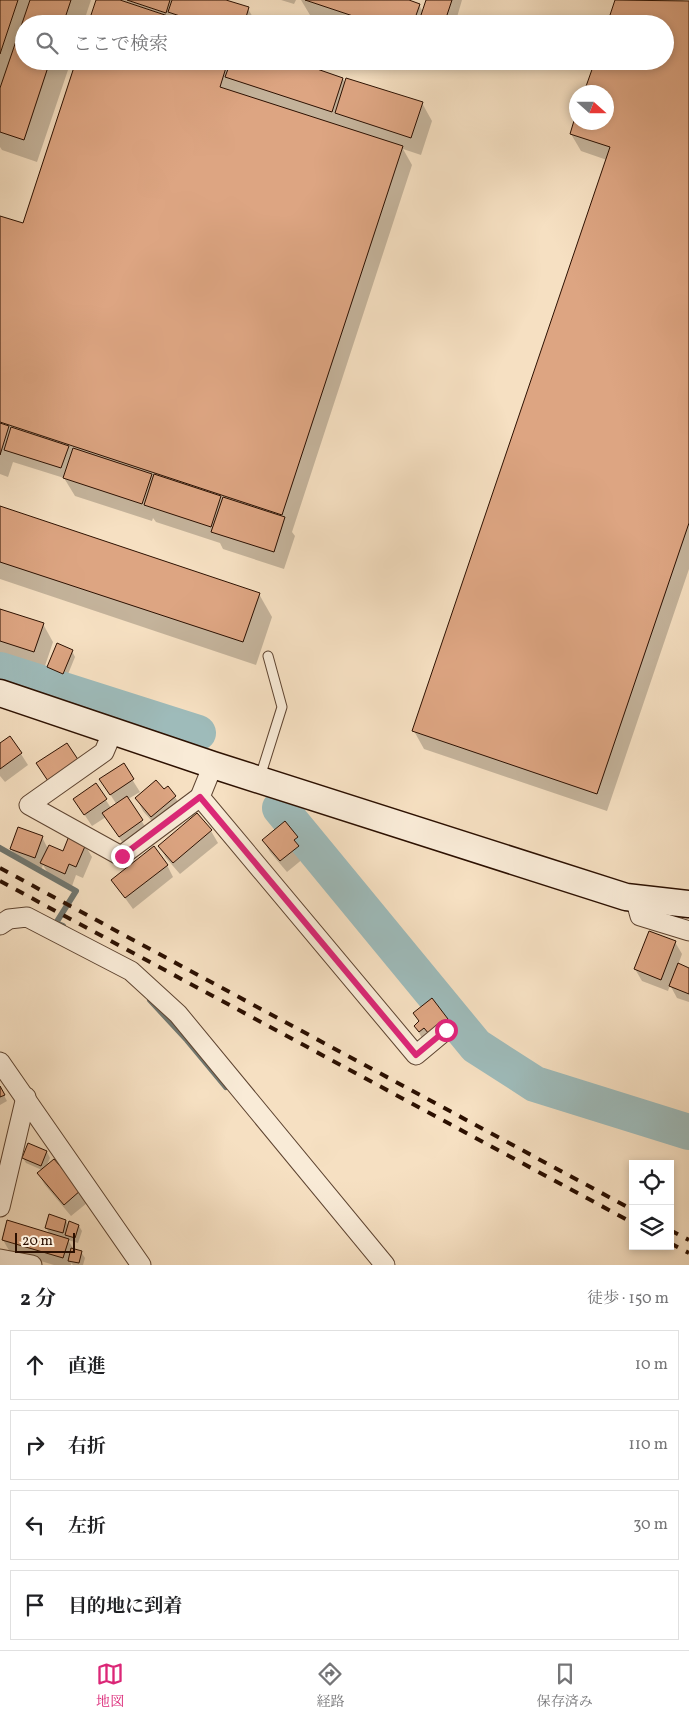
<!DOCTYPE html>
<html lang="ja">
<meta charset="utf-8">
<style>
:root{--surface:#fff;--page:#f2f2f2;--text:#202124;--muted:#757577;--line:#e0e0e0;--accent:#db2777}
body{margin:0;font-family:Vollkorn,"Noto Serif JP",serif;background:var(--page);color:var(--text)}
.controls{position:absolute;right:15px;bottom:15px;display:grid;overflow:hidden;border-radius:0px;box-shadow:0 2px 8px #0003}
.controls button{width:45px;height:45px;display:grid;place-items:center;padding:0;border:0;border-bottom:1px solid var(--line);background:var(--surface);color:var(--text);font:25px sans-serif}
.compass{position:absolute;left:569px;top:85px;width:45px;height:45px;border-radius:50%;background:var(--surface);box-shadow:0 2px 8px #0003;rotate:111deg}
.scale{position:absolute;left:15px;bottom:12px;width:60px;box-sizing:border-box;padding-left:5px;border:2px solid #2c1001;border-top:0;font-size:14px;line-height:18px;white-space:nowrap;color:#2c1001;-webkit-text-stroke:4px #f9ebd7;paint-order:stroke}
.stop{position:absolute;width:15px;height:15px;margin:-11px;border:4px solid #db2777;border-radius:50%;background:#fff}
.stop.end{background:#db2777;border-color:#fff;box-shadow:0 1px 5px #0008}
.list{margin:0;padding:0;list-style:none}
h2{display:flex;justify-content:space-between;align-items:center;height:65px;margin:0;padding:0 20px;font-size:21px}
h2 small{font-size:16px;font-weight:400;color:var(--muted)}
.list li{display:grid;grid-template-columns:32px 1fr auto;gap:15px;align-items:center;box-sizing:border-box;height:70px;margin:0 10px 10px;padding:0 10px;border:1px solid var(--line);border-radius:0px}
.list b{display:block;font-size:19px;white-space:nowrap}
.list em{font-size:16px;font-style:normal;color:var(--muted)}
.icon{flex:none;width:28px;height:28px;fill:none;stroke:currentColor;stroke-width:2;stroke-linecap:round;stroke-linejoin:round}
.map{position:relative;flex:none;width:689px;height:1265px;overflow:hidden}
.search{position:absolute;background:var(--surface);box-shadow:0 2px 8px #0003;left:15px;right:15px;top:15px;height:55px;display:flex;align-items:center;gap:12px;box-sizing:border-box;padding:0 18px;border-radius:28px;color:var(--muted);font-size:19px}
.sheet{height:385px;background:var(--surface)}
nav{display:flex;justify-content:space-around;align-items:center;box-sizing:border-box;height:70px;border-top:1px solid var(--line);background:var(--surface);font-size:14px;color:var(--muted)}
nav a{display:grid;justify-items:center;gap:2px}
nav .on{color:var(--accent)}
.map>svg:first-child{display:block}
</style>
<div class="map">
<svg width="689" height="1265" viewBox="0 0 689 1265">
<rect width="100%" height="100%" fill="#f6e0c2"/>
<filter id="stains"><feTurbulence type="fractalNoise" baseFrequency=".004" numOctaves="4"/><feColorMatrix values="0 0 0 0 .2 0 0 0 0 .09 0 0 0 0 .02 0 0 0 .5 -.17"/></filter>
<radialGradient id="worn" r=".72"><stop offset=".6" stop-color="#630" stop-opacity="0"/><stop offset="1" stop-color="#630" stop-opacity=".3"/></radialGradient>
<g fill="#0003">
<path d="M0,0H91L83,24H24V61H71L37,162L2,150L0,147Z"/>
<path d="M97,0H222L248,9L257,24H90Z"/>
<path d="M281,0H296L294,4Z"/>
<path d="M301,0H405L419,5L423,12L427,0H462L455,24H335L310,15Z"/>
<path d="M617,0H682L689,2V569L607,811L424,749L414,731L607,160L581,151L571,134L576,118V122H606V92H585L596,61H665V24H609Z"/>
<path d="M77,61H290L343,79L346,84L422,103L432,121L421,155L403,149L412,165L292,532L295,536L284,569L223,549L220,543L156,522L153,518L152,521L75,496L64,478L13,462L8,477L0,474V217L24,225Z"/>
<path d="M0,508L259,594L272,617L256,665L0,579Z"/>
<path d="M0,610L43,624L53,642L44,669L0,655Z"/>
<path d="M72,651L75,657L66,679L52,673L49,667Z"/>
<path d="M0,745L21,754L28,765L5,782L0,776Z"/>
<path d="M123,765L140,792L128,799L149,833L126,848L106,817L92,826L74,799L96,785L111,808L117,805L108,791Z"/>
<path d="M164,791L175,797L182,808L158,828L143,811L137,799Z"/>
<path d="M197,814L211,831L218,843L180,874L166,858L159,846Z"/>
<path d="M42,837L48,849L63,853L85,845L92,857L83,878L76,875L72,886L49,875L43,865L41,870L18,861L11,849Z"/>
<path d="M297,838L303,850L301,852L304,858L287,872L270,852L263,840Z"/>
<path d="M167,865L173,877L133,909L112,880Z"/>
<path d="M675,942L682,954L678,965L689,969V1002L677,998L670,985L668,991L642,981L635,969Z"/>
<path d="M446,1020L453,1032L422,1038L415,1026Z"/>
<path d="M0,1088L7,1101L0,1105Z"/>
<path d="M47,1152L50,1158L46,1167L80,1191L87,1203L71,1216L45,1185L38,1173L42,1170L26,1163L23,1158Z"/>
<path d="M66,1221L69,1226H79L82,1231L78,1243L68,1240L74,1250L81,1252L85,1258L83,1265H73L71,1263V1265H54L10,1252L3,1240L50,1234L46,1228Z"/>
</g>
<g fill="none" stroke-linecap="round" stroke-linejoin="round">
<g stroke="#707770" stroke-width="6">
<path d="M0,848L76,891L56,923L63,926"/>
<path d="M150,1000L187,1040L226,1087"/>
</g>
<g stroke="#9ebbba" stroke-width="36">
<path d="M0,670L198,733"/>
<path d="M280,808L476,1046L535,1084L689,1132"/>
</g>
</g>
<g fill="#dda582" stroke="#2c1001">
<path d="M0,0H18L0,54Z"/>
<path d="M30,0H71L63,24H24V61H50L24,140L0,132V88Z"/>
<path d="M96,0H120L192,24H88Z"/>
<path d="M127,0H170L166,13Z"/>
<path d="M172,0H226L249,7L244,24H204L168,12Z"/>
<path d="M305,0H409L420,4L413,24H377Z"/>
<path d="M426,0H452L444,24H418Z"/>
<path d="M615,0L689,1V523L597,794L412,731L610,147L570,134L576,114V122H606V92H584L595,61H665V24H607Z"/>
<path d="M76,61H228L220,87L403,146L282,515L0,422V216L23,223Z"/>
<path d="M231,61H294L343,78L332,112L225,77Z"/>
<path d="M346,78L423,102L411,138L335,113Z"/>
<path d="M0,423L9,426L0,455Z"/>
<path d="M11,427L69,446L61,468L4,450Z"/>
<path d="M73,448L152,474L142,504L63,478Z"/>
<path d="M154,474L221,496L211,527L144,505Z"/>
<path d="M223,497L285,517L274,552L211,532Z"/>
<path d="M0,506L260,593L243,642L0,562Z"/>
<path d="M0,609L44,623L34,652L0,641Z"/>
<path d="M57,643L73,650L63,674L47,667Z"/>
<path d="M10,736L22,753L0,769V743Z"/>
<path d="M67,743L79,761L48,781L36,763Z"/>
<path d="M124,763L134,779L110,795L99,779Z"/>
<path d="M156,780L164,789L168,786L176,796L151,817L135,798Z"/>
<path d="M96,783L107,799L84,815L73,799Z"/>
<path d="M127,796L143,820L119,837L102,813Z"/>
<path d="M197,813L212,830L173,863L158,846Z"/>
<path d="M285,821L298,837L294,840L299,846L280,861L262,840Z"/>
<path d="M18,827L43,836L35,858L10,849Z"/>
<path d="M69,836L86,844L76,867L69,864L65,874L40,863L49,845L63,851Z"/>
<path d="M154,846L168,865L125,898L111,880Z"/>
<path d="M649,931L676,941L661,980L634,969Z"/>
<path d="M678,963L689,968V994L669,986Z"/>
<path d="M432,998L448,1019L429,1034L424,1028L419,1032L414,1026L419,1021L413,1013Z"/>
<path d="M0,1086L5,1095L0,1097Z"/>
<path d="M28,1143L47,1151L41,1166L22,1158Z"/>
<path d="M54,1159L81,1190L64,1205L37,1173Z"/>
<path d="M49,1214L66,1220L63,1233L45,1228Z"/>
<path d="M7,1220L69,1239L63,1258L2,1240Z"/>
<path d="M69,1221L79,1225L75,1238L65,1235Z"/>
<path d="M71,1248L82,1251L79,1263L68,1261Z"/>
</g>
<g fill="none" stroke-linecap="round" stroke-linejoin="round">
<defs>
<path id="lane" d="M260,777L282,707L268,656"/>
<g id="street">
<path d="M113,731L104,752L29,805L121,856L200,797"/>
<path d="M213,765L200,797L416,1055L446,1030"/>
<path d="M635,898L640,916L689,931"/>
<path d="M0,925L9,919L27,917L131,971L178,1014L385,1265"/>
<path d="M0,1062L141,1265"/>
<path d="M0,1207L26,1097"/>
<path d="M0,1259L32,1265"/>
</g>
<path id="secondary" d="M0,693L213,765L626,897L689,904"/>
</defs>
<use href="#lane" stroke="#5e4431" stroke-width="11"/>
<use href="#street" stroke="#5e4431" stroke-width="21"/>
<use href="#secondary" stroke="#2c1001" stroke-width="29"/>
<use href="#lane" stroke="#f9ebd7" stroke-width="9"/>
<use href="#street" stroke="#f9ebd7" stroke-width="19"/>
<use href="#secondary" stroke="#f9ebd7" stroke-width="26"/>
<g stroke="#2c1001" stroke-width="4" stroke-dasharray="9 9" stroke-linecap="butt">
<path d="M0,868L633,1210"/>
<path d="M0,881L633,1223"/>
<path d="M670,1230L689,1240"/>
<path d="M670,1243L689,1253"/>
</g>
</g>
<g fill="none" stroke-linecap="round" stroke-linejoin="round">
<path stroke="#db2777" stroke-width="6" d="M122,856L200,797L416,1055L446,1030"/>
</g>
<rect width="100%" height="100%" filter="url(#stains)"/>
<rect width="100%" height="100%" fill="url(#worn)"/>
</svg>
<div class="controls">
<button><svg class="icon" aria-label="locate" viewBox="0 0 24 24"><circle cx="12" cy="12" r="6"/><path d="M12 2v4M12 18v4M2 12h4M18 12h4"/></svg></button>
<button><svg class="icon" aria-label="layers" viewBox="0 0 24 24"><path d="M12 4l9 5-9 5-9-5zM3 14l9 5 9-5"/></svg></button>
</div>
<svg class="compass" viewBox="-18 -18 36 36"><path d="M0-13l5 13h-10z" fill="#e53935"/><path d="M0 13l5-13h-10z" fill="#757577"/></svg>
<div class="scale">20 m</div>
<div class="stop" style="left:446px;top:1030px"></div>
<div class="stop end" style="left:122px;top:856px"></div>
<div class="search"><svg class="icon" aria-label="search" viewBox="0 0 24 24"><circle cx="10" cy="10" r="6"/><path d="M15 15l6 6"/></svg>ここで検索</div>
</div>
<section class="sheet">
<h2>2 分<small>徒歩 · 150 m</small></h2>
<ul class="list">
<li><svg class="icon" aria-label="ahead" viewBox="0 0 24 24"><path d="M12 20V5M6 11l6-6 6 6"/></svg><div><b>直進</b></div><em>10 m</em></li>
<li><svg class="icon" aria-label="right" viewBox="0 0 24 24"><path d="M7 20v-9h11M14 6l5 5-5 5"/></svg><div><b>右折</b></div><em>110 m</em></li>
<li><svg class="icon" aria-label="left" viewBox="0 0 24 24"><path d="M17 20v-9H6M10 6l-5 5 5 5"/></svg><div><b>左折</b></div><em>30 m</em></li>
<li><svg class="icon" aria-label="arrive" viewBox="0 0 24 24"><path d="M6 21V4h12l-3 4 3 4H6"/></svg><div><b>目的地に到着</b></div></li>
</ul>
</section>
<nav>
<a class="on"><svg class="icon" aria-label="map" viewBox="0 0 24 24"><path d="M3 6l6-2 6 2 6-2v14l-6 2-6-2-6 2zM9 4v14M15 6v14"/></svg>地図</a>
<a><svg class="icon" aria-label="directions" viewBox="0 0 24 24"><path d="M12 3l9 9-9 9-9-9zM9 14v-3h6M13 9l2 2-2 2"/></svg>経路</a>
<a><svg class="icon" aria-label="saved" viewBox="0 0 24 24"><path d="M7 4h10v16l-5-4-5 4z"/></svg>保存済み</a>
</nav>
